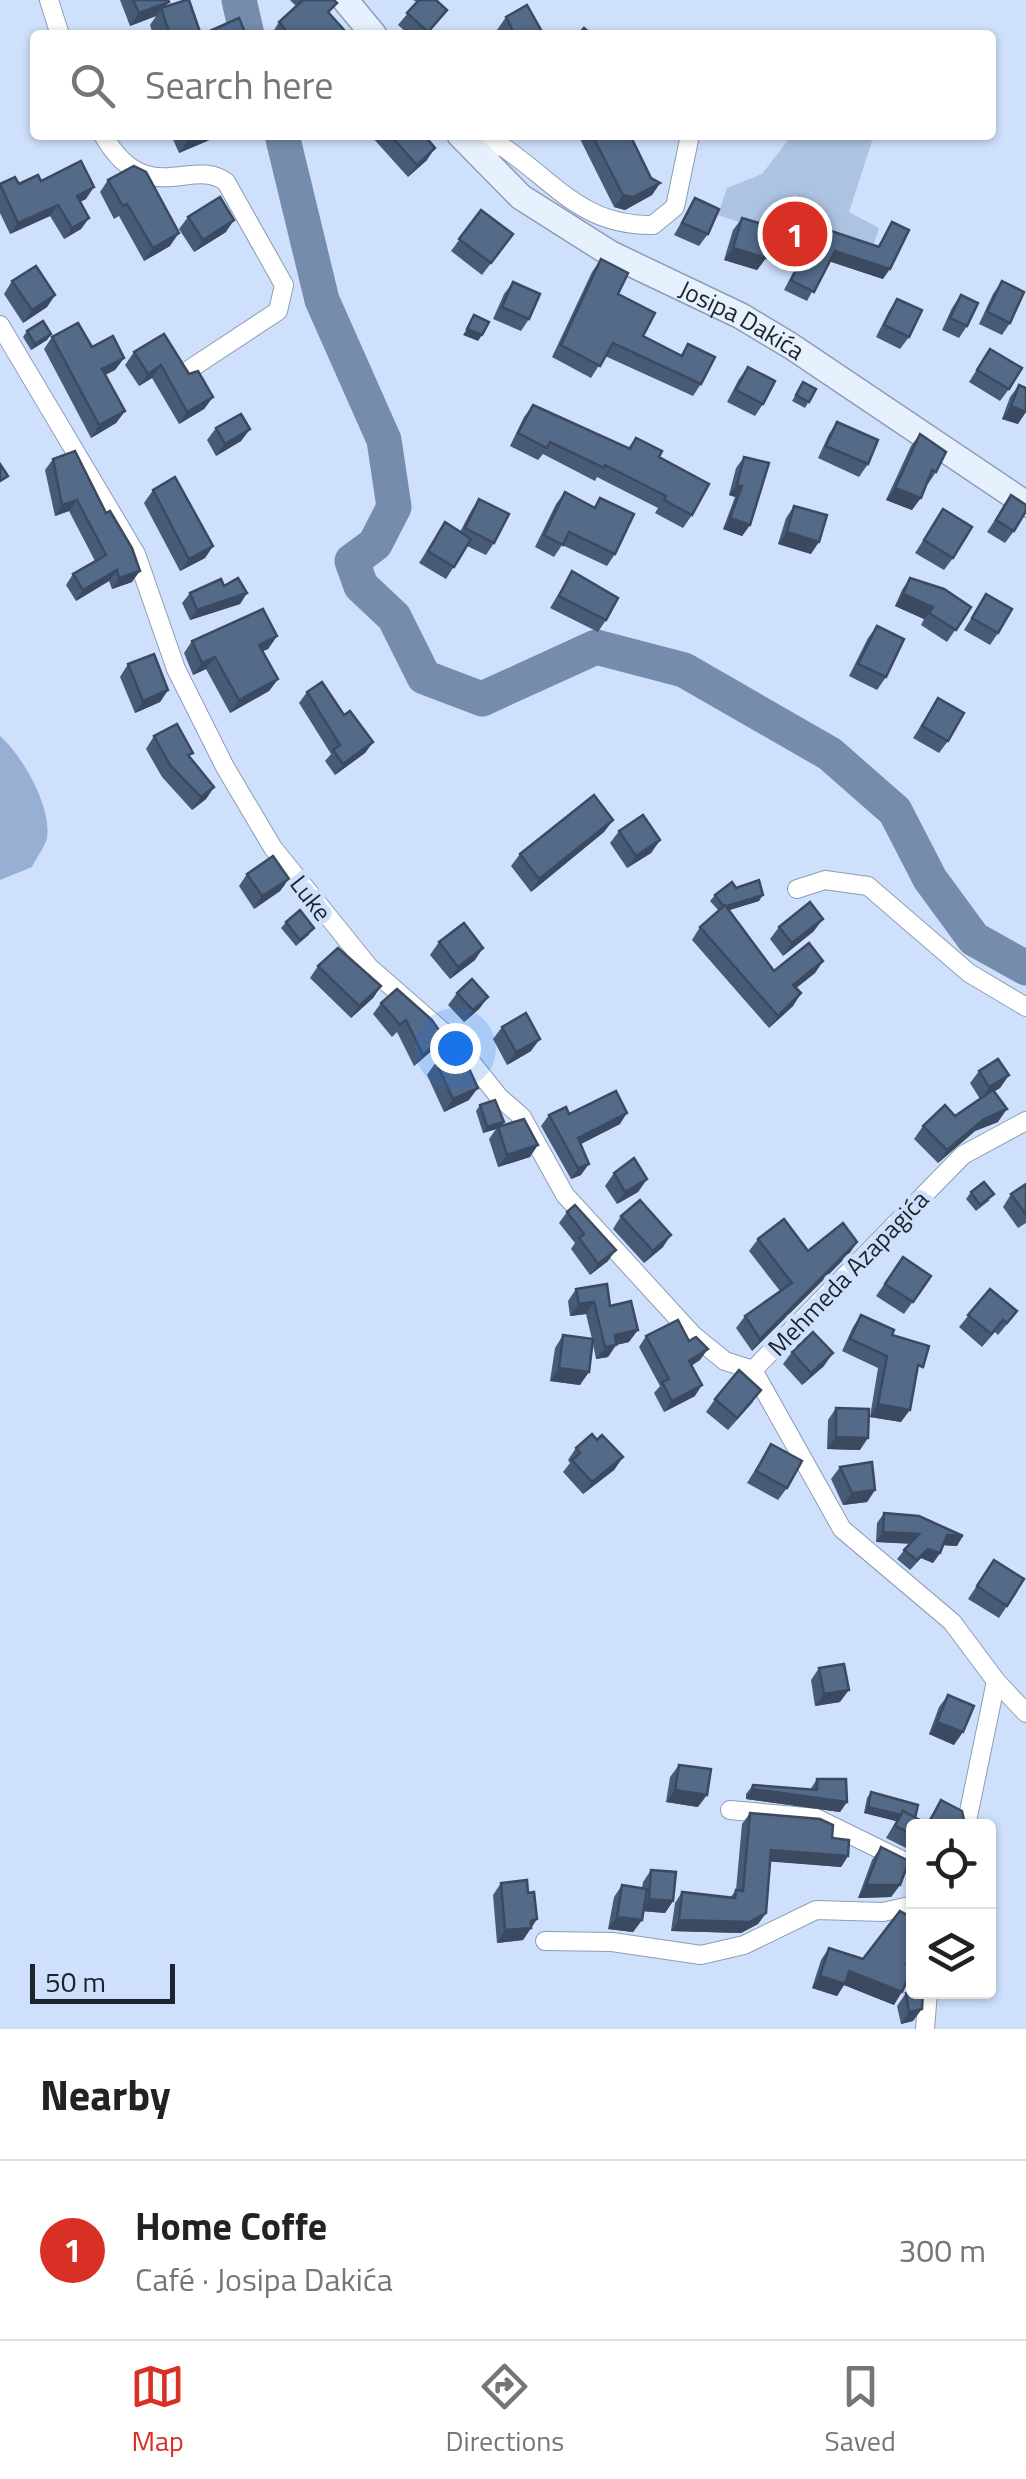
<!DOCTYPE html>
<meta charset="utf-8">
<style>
:root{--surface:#fff;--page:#f2f2f2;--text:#222;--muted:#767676;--line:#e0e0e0;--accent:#d93025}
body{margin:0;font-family:"Titillium Web",sans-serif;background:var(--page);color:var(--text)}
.controls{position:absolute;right:30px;bottom:30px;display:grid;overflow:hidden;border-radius:10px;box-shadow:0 2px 8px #0004}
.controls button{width:90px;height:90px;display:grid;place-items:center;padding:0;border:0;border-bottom:2px solid var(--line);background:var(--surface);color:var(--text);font:50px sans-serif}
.scale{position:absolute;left:30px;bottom:25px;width:145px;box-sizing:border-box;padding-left:10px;border:5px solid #1d242e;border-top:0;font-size:28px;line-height:35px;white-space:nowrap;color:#1d242e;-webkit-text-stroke:8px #cee0fb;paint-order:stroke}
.you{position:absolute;left:455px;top:1048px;width:35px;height:35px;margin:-25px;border:8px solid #fff;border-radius:50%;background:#1a73e8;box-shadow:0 0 0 15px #1a73e833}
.badge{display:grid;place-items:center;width:65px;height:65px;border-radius:50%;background:var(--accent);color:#fff;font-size:32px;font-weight:700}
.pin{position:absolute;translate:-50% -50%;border:5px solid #fff;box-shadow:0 2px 10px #0006}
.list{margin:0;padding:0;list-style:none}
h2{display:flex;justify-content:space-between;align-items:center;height:130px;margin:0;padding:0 40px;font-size:42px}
h2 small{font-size:32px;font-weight:400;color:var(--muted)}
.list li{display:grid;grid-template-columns:65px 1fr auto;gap:30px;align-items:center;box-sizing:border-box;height:180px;padding:0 40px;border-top:2px solid var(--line)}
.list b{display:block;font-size:38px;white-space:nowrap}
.list p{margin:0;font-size:32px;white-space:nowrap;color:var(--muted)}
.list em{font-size:32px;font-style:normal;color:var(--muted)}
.icon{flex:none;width:55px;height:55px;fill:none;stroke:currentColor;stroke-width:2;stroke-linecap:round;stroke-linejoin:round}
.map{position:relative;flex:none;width:1026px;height:2029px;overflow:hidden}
.search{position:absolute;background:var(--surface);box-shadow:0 2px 8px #0004;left:30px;right:30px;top:30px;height:110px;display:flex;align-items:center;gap:25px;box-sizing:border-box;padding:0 35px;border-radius:10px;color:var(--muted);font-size:38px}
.sheet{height:310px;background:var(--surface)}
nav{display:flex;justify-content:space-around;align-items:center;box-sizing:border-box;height:140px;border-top:2px solid var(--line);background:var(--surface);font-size:28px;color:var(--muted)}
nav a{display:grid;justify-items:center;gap:5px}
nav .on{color:var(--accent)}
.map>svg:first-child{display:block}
</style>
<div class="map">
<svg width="1026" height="2029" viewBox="0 0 1026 2029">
<rect width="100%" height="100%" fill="#cee0fb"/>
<path fill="#adc3e2" d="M792,135H874L849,212L879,228L871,253L815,234L817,225L785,215L777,235L718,215L727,188L762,174Z"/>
<path fill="#97afd2" d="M0,736C22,755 52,807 47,838C45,847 36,858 32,867L0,880Z"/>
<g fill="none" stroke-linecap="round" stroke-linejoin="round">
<g stroke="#758cad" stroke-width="35">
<path d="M239,0L247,35"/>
<path d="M282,135L322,300L384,440L394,507L375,544L352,561L361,586L394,617L424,677L482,699L596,647L684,670L830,754L895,811L930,879L974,939L1026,968"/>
</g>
<defs>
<g id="minor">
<path d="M49,0L60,35"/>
<path d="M103,135C147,211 192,156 226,182L284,285L278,311L187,371"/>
<path d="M476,151L488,145L503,147C556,183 582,226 653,225L675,207L690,135"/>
<path d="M0,325L136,554L176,669L225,767L273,848L369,967L456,1043L499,1097L522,1117L565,1195L693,1335L725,1361L753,1370"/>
<path d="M797,889L825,880L868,886L969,973L1026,1007"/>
<path d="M753,1370L842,1529L952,1622L996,1681L1026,1713"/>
<path d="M753,1370L963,1155L1026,1121"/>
<path d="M730,1810L816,1818L914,1866"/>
<path d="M966,1826L996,1681"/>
<path d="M545,1941L612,1942L701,1955L744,1945L816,1910L883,1912L914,1905"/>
<path d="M925,2029L928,1992"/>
</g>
<g id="secondary">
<path d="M345,0L374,35"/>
<path id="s1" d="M460,135L521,197L611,254L741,316L791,346L1026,504"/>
</g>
</defs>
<use href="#minor" stroke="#8c9eb6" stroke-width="20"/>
<use href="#secondary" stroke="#8c9eb6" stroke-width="28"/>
<use href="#minor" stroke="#fff" stroke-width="18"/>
<use href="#secondary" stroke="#e7f0fd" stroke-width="25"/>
</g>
<g fill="#485b76">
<path d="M120,0H168L169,2L165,7L201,35H246H153L150,25L156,16L130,26Z"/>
<path d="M290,0H334L329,14L342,35H271L279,22L296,6Z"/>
<path d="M413,0H418L447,10L427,35H409L398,25L417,2Z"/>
<path d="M506,17L541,30L537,35H500L497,30Z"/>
<path d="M171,135H216L214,138L179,153Z"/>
<path d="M363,135H424L427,160L408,177L371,136L367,139Z"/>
<path d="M578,135H630L651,178L660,183L652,195L625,210L614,207Z"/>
<path d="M108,180L170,246L144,261L119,216L114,219L100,192Z"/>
<path d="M41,181L86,199L80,202L89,218L81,229L64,239L50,216L10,234L0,213V184Z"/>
<path d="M695,198L708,234L699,246L674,235Z"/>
<path d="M795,209L813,225L878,246L892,222L883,279L829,261L807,301L784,290L801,257L778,249L788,219Z"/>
<path d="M481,210L513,234L482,275L451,251Z"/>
<path d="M188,217L226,232L194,252L179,229Z"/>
<path d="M742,218L766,258L757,270L724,260L733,230Z"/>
<path d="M601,259L618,294L643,336L681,355L688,344L701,384L693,396L605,356L591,378L552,357L592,272Z"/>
<path d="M12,281L55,295L47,307L23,323L4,294Z"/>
<path d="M1002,281L1010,323L1002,335L979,324L993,294Z"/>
<path d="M513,282L529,319L521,331L493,319L504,294Z"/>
<path d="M961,295L967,326L959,338L942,330L952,308Z"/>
<path d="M897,299L909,337L900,349L876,337L889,311Z"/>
<path d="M27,331L51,334L47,340L31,350L23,337Z"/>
<path d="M52,337L92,347L124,358L115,370L105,375L125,411L116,423L91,438L44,349Z"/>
<path d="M990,349L1009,389L1000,401L969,382Z"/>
<path d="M134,352L189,374L213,397L204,409L179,424L152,378L139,386L125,365Z"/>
<path d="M748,367L763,404L755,416L727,402L739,379Z"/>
<path d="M803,382L816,389L805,408L792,401Z"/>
<path d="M1019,385L1018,424L1002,419L1010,397Z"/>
<path d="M533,405L628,448L636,438L659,457L692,515L683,528L655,513L658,508L597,477L595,481L543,454L538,460L510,446L524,417Z"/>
<path d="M837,422L868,464L859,477L818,458L829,434Z"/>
<path d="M216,428L250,429L241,441L216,456L207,440Z"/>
<path d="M920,434L936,472L928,484H926L912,510L886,500L911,446Z"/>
<path d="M744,457L750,525L742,536L723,529L735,497L729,495L736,468Z"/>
<path d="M53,459L132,582L112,589L109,581L76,601L66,585L73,574L95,561L69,511L55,516L45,470Z"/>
<path d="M153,490L213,546L205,558L180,571L144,503Z"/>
<path d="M565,492L594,507L600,498L615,554L607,566L562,545L554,557L535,547L556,504Z"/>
<path d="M1011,495L1014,531L1005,543L987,532Z"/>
<path d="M479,499L494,543L486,555L467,546L446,579L419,563L445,522L460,532L471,511Z"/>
<path d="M794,506L811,554L778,544L786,518Z"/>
<path d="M943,509L953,558L944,570L915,553Z"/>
<path d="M572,571L606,620L598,632L550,608Z"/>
<path d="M910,578L971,607L947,642L921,625L924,619L895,606L902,590Z"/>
<path d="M224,586L247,593L240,604L190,620L182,603L190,593Z"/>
<path d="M986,594L998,633L990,645L964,630Z"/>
<path d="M877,626L886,677L877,690L849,676L868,638Z"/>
<path d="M277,636L268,649L262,651L278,679L269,691L230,713L206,669L193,675L184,653L192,641Z"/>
<path d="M128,664L168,690L160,702L135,713L120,677Z"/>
<path d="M307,692L344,715L373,742L365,753L335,775L325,761L331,754L299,703Z"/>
<path d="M938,698L948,741L939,753L913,738Z"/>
<path d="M154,736L190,757L214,787L206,799L192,810L162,777L146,749Z"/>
<path d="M613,820L604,832L531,892L511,866L520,854Z"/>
<path d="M619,831L660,840L651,853L627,868L610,843Z"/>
<path d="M247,874L289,879L280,891L254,909L239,886Z"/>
<path d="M736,888L759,901L729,910L774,971L823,961L815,973L796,988L801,993L793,1006L769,1028L692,940L700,927L719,911L710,901L715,895Z"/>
<path d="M286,922L310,934L296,946L281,928Z"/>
<path d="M779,927L814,931L783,956L770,939Z"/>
<path d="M439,942L475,960L450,979L430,955Z"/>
<path d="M318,966L381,986L373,998L351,1018L310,978Z"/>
<path d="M457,993L488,997L479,1009L464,1022L448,1005Z"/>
<path d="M381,1003L443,1036L435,1048L414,1066L397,1032L392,1037L373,1014Z"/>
<path d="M502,1027L531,1051L507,1065L493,1039Z"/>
<path d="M436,1062L469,1100L444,1112L427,1075Z"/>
<path d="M979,1071L1009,1075L1000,1088L994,1091L998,1122L975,1131L938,1163L914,1139L923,1126L955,1116L980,1099L970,1083Z"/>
<path d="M480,1105L504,1122L502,1126L530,1157L498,1167L489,1139L496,1129L483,1133L476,1111Z"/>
<path d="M569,1114L620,1124L581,1144V1175L571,1179L541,1126L549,1115Z"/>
<path d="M614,1173L647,1179L638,1192L617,1204L605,1186Z"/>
<path d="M1026,1184V1223L1018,1228L1003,1207L1011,1194Z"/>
<path d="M971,1192L990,1200L976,1211L966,1199Z"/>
<path d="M567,1212L608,1261L590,1275L571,1249L575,1243L559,1223Z"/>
<path d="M621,1216L663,1247L644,1263L613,1229Z"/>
<path d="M758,1239L808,1251L857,1242L849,1254L752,1351L736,1328L745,1316L780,1291L749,1251Z"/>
<path d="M903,1257L931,1276L904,1314L876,1296Z"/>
<path d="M576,1289L610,1306L629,1342L616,1345L608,1357L596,1359L593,1344L580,1385L550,1381L555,1348L563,1335L592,1339L586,1314L570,1316L568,1301Z"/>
<path d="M990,1289L1008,1323L998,1335L995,1332L982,1347L959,1327Z"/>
<path d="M861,1315L892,1335L916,1377L901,1422L870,1417L878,1368L842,1351L853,1327Z"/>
<path d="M646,1336L700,1360L692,1365L695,1396L664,1412L654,1393L660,1386L639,1347Z"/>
<path d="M792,1352L824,1366L802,1385L783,1364Z"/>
<path d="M715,1399L753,1402L728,1430L706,1412Z"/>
<path d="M836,1408L860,1450L827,1449L828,1420Z"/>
<path d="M597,1440L623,1457L614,1470L583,1494L563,1472L570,1463L568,1460L576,1448Z"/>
<path d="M771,1444L787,1488L778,1500L747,1483Z"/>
<path d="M840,1467L875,1490L867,1502L843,1505L831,1479Z"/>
<path d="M884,1513L957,1546L943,1545L940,1553L933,1563L921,1558L910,1570L897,1559L910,1543L876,1542L877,1523Z"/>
<path d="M994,1560L1007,1606L999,1618L968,1599Z"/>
<path d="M819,1668L840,1702L815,1706L811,1680Z"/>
<path d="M948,1695L954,1745L929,1734L939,1707Z"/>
<path d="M679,1765L698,1807L666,1802L670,1777Z"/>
<path d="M817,1779L847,1802L840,1812L746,1799V1794L753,1785L810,1790Z"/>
<path d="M871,1792L926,1824L941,1800L960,1826H914V1852L886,1838L896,1821L864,1813L867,1798Z"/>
<path d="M750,1813L832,1838L848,1856L841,1867L770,1861L766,1913L758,1924L741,1933L671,1931L675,1903L682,1892L730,1898L736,1890L742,1824Z"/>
<path d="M881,1847L900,1885L891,1897L858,1898L872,1860Z"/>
<path d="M651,1870L673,1901L665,1913L644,1911L642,1920L633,1932L608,1929L614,1897L622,1885L642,1888L643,1882Z"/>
<path d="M501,1883L528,1893L537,1919L523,1940L497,1943L493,1895Z"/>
<path d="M829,1948L863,1959L906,1964L894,2005L844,1985L837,1996L812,1988L821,1960Z"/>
<path d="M906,1993L913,2021L901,2024L897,2006Z"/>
</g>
<g fill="#3b4a60">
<path d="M169,2L162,11L161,8L156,16L130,26L139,13Z"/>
<path d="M202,135H216L214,138L179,153L188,141Z"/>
<path d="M435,148L427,160L408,177L417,165Z"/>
<path d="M660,183L652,195L625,210L614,207L623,195Z"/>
<path d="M94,187L86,199L69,207L77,196Z"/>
<path d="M58,205L50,216L10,234L18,223Z"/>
<path d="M89,218L81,229L64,239L72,228Z"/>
<path d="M234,220L226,232L194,252L203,240Z"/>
<path d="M179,233L170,246L144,261L153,248Z"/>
<path d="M785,239L808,247L801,257L778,249Z"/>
<path d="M733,248L766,258L757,270L724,260Z"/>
<path d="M835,251L890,269L883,279L828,261Z"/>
<path d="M55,295L47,307L23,323L32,310Z"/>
<path d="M467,329L482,335L478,341L463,335Z"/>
<path d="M51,334L47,340L31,350L35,344Z"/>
<path d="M124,358L115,370L93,381L102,369Z"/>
<path d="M161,365L152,378L139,386L148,374Z"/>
<path d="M213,397L204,409L179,424L187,412Z"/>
<path d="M1011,406L1026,412L1018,424L1002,419Z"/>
<path d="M125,411L116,423L91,438L99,425Z"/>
<path d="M250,429L241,441L216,456L225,444Z"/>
<path d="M737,485L742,486L735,497L729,495Z"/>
<path d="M895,488L921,498L912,510L886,500Z"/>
<path d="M77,500L69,511L55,516L62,505Z"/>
<path d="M730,518L750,525L742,536L723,529Z"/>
<path d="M787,532L819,542L811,554L778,544Z"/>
<path d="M213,546L205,558L180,571L189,559Z"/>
<path d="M117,570L109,581L76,601L83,590Z"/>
<path d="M140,571L132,582L112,589L119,578Z"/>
<path d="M247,593L240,604L190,620L197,610Z"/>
<path d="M903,594L933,607L924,619L895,606Z"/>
<path d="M277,636L268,649L250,657L259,645Z"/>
<path d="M215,657L206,669L193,675L202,663Z"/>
<path d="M278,679L269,691L230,713L239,700Z"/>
<path d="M168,690L160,702L135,713L143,701Z"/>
<path d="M373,742L365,753L335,775L343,764Z"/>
<path d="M214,787L206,799L192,810L201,797Z"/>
<path d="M613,820L604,832L531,892L539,879Z"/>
<path d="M660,840L651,853L627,868L636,856Z"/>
<path d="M289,879L280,891L254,909L262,896Z"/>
<path d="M763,895L759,901L720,913L724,907Z"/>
<path d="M823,919L814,931L783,956L792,943Z"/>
<path d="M483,948L475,960L450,979L458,967Z"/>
<path d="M823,961L815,973L785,997L793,985Z"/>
<path d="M381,986L373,998L351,1018L359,1006Z"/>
<path d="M801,993L793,1006L769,1028L778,1016Z"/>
<path d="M488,997L479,1009L464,1022L473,1010Z"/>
<path d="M443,1036L435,1048L414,1066L423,1055Z"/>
<path d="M540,1039L531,1051L507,1065L516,1052Z"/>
<path d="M1009,1075L1000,1088L981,1100L989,1087Z"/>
<path d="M478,1088L469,1100L444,1112L453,1099Z"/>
<path d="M1007,1109L998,1122L975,1131L938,1163L947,1150L984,1119Z"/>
<path d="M627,1113L620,1124L571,1149L578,1138Z"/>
<path d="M504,1122L500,1128L483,1133L487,1127Z"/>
<path d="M538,1145L530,1157L498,1167L507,1155Z"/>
<path d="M589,1164L581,1175L571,1179L578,1168Z"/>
<path d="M647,1179L638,1192L617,1204L625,1192Z"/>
<path d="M671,1235L663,1247L644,1263L653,1251Z"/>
<path d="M857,1242L849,1254L752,1351L760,1339Z"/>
<path d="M616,1250L608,1261L590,1275L598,1264Z"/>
<path d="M594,1302L586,1314L570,1316L579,1304Z"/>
<path d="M638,1330L629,1342L616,1345L608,1357L596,1359L615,1335Z"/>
<path d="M708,1349L700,1360L682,1372L689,1361Z"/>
<path d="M833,1353L824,1366L802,1385L811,1373Z"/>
<path d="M559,1368L589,1372L580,1385L550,1381Z"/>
<path d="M702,1385L695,1396L664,1412L672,1401Z"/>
<path d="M878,1404L910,1410L901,1422L870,1417Z"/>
<path d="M836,1437L868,1438L860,1450L827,1449Z"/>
<path d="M623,1457L614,1470L583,1494L592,1482Z"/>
<path d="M875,1490L867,1502L843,1505L852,1493Z"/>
<path d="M883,1532L919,1534L912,1544L876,1542Z"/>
<path d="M947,1535L963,1536L957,1546L940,1545Z"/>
<path d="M928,1549L940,1553L933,1563L921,1558L910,1570Z"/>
<path d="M849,1690L840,1702L815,1706L824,1694Z"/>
<path d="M937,1722L963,1732L954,1745L929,1734Z"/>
<path d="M752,1789L847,1802L840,1812L746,1799Z"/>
<path d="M675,1790L707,1795L698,1807L666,1802Z"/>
<path d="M868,1807L901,1814L896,1821L864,1813Z"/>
<path d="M771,1850L848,1856L841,1867L763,1861Z"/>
<path d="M866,1885H900L891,1897L858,1898Z"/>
<path d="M649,1899L673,1901L665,1913L640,1911Z"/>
<path d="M766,1913L758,1924L741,1933L671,1931L679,1920Z"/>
<path d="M617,1917L642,1920L633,1932L608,1929Z"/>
<path d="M537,1919L523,1940L497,1943L505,1930Z"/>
<path d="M849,1971L902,1992L894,2005L844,1985L837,1996L812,1988L820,1976Z"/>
<path d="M922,2009L913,2021L901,2024L909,2012Z"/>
</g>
<g fill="#546a89" stroke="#3b4a60" stroke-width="2.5">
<path d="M133,0H168L169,2L139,13Z"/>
<path d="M186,0H189L201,35L239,18L246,35H180L178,32L170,35L161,8Z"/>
<path d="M303,0H334L337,3L328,12L345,31L341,35H310L306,31L301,35H290L279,22Z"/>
<path d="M419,0H436L447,10L428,32L407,13Z"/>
<path d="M527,5L541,30L531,35H515L506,17Z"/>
<path d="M584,28L592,35H578Z"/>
<path d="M185,135H202L188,141Z"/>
<path d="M390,135H424L435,148L417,165Z"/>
<path d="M592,135H630L651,178L660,183L633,197L623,195Z"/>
<path d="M81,161L94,187L77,196L89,218L72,228L58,205L18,223L0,184L15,177L19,184L38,175L41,181Z"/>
<path d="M134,166L146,172L179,233L153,248L127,204L123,206L108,180Z"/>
<path d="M220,197L234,220L203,240L188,217Z"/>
<path d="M695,198L719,209L708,234L682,223Z"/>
<path d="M795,209L816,217L813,225L879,247L892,222L909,230L890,269L835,251L814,292L791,280L808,247L785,239Z"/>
<path d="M481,210L513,234L491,263L459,239Z"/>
<path d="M742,218L775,228L766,258L733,248Z"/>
<path d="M601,259L628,273L618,294L655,313L643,336L682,356L688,344L715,357L701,384L613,343L600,366L561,345Z"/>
<path d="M36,266L55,295L32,310L12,281Z"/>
<path d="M1002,281L1024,292L1010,323L987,312Z"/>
<path d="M513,282L540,294L529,319L502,307Z"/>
<path d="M961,295L978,303L967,326L950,318Z"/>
<path d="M897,299L922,310L909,337L884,325Z"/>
<path d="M474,315L489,322L482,335L467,329Z"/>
<path d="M43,321L51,334L35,344L27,331Z"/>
<path d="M78,323L92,347L113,336L124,358L102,369L125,411L99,425L52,337Z"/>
<path d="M164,334L189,374L198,371L213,397L187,412L161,365L148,374L134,352Z"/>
<path d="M990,349L1022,368L1009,389L977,370Z"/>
<path d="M748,367L775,381L763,404L736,390Z"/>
<path d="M803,382L816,389L809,402L796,395Z"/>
<path d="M1019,385L1026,388V412L1011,406Z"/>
<path d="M533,405L630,449L636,438L662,451L659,457L709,484L692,515L664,500L666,496L605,465L604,468L550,442L547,448L518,433Z"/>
<path d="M241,414L250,429L225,444L216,428Z"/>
<path d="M837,422L878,440L868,464L826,446Z"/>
<path d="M920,434L946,452L936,472L932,470L921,498L895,488Z"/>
<path d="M75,451L106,513L110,511L132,548L140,571L119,578L117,570L83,590L73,574L106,555L77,500L62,505L53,459Z"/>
<path d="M744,457L769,463L750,525L730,518L742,486L737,485Z"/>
<path d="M0,464L8,476L0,481Z"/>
<path d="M175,477L213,546L189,559L153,490Z"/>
<path d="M565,492L595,508L600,498L634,514L615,554L569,532L563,545L544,535Z"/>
<path d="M1011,495L1026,505V511L1014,531L996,520Z"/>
<path d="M479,499L509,514L494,543L465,528Z"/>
<path d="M794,506L827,515L819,542L787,532Z"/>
<path d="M943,509L972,527L953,558L924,540Z"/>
<path d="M445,522L471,539L454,567L428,551Z"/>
<path d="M572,571L618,598L606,620L559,596Z"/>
<path d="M238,578L247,593L197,610L190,593L221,579L224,586Z"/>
<path d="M910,578L944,589L971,607L956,630L929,613L933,607L903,594Z"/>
<path d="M986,594L1012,609L998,633L972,618Z"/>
<path d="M263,609L277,636L259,645L278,679L239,700L215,657L202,663L192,641Z"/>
<path d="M877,626L904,639L886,677L858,664Z"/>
<path d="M154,654L168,690L143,701L128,664Z"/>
<path d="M322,682L344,715L350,711L373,742L343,764L333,750L340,745L307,692Z"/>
<path d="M938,698L964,713L948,741L922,726Z"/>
<path d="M177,724L193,753L188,755L214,787L201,797L170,765L154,736Z"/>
<path d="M594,795L613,820L539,879L520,854Z"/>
<path d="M643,815L660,840L636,856L619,831Z"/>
<path d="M273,856L289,879L262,896L247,874Z"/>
<path d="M759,880L763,895L724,907L715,895L732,882L736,888Z"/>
<path d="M810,902L823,919L792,943L779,927Z"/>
<path d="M725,905L774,971L809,943L823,961L793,985L801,993L778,1016L700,927Z"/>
<path d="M300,910L314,928L300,940L286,922Z"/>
<path d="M464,923L483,948L458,967L439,942Z"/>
<path d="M338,948L381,986L359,1006L318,966Z"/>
<path d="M472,979L488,997L473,1010L457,993Z"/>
<path d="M397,989L432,1020L443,1036L423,1055L406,1020L400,1025L381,1003Z"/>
<path d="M526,1013L540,1039L516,1052L502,1027Z"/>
<path d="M460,1049L478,1088L453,1099L436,1062Z"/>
<path d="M998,1059L1009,1075L989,1087L979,1071Z"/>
<path d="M993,1090L1007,1109L984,1119L947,1150L923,1126L945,1105L955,1116Z"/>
<path d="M616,1091L627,1113L578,1138L589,1164L578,1168L549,1115L566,1107L569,1114Z"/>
<path d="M495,1100L504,1122L487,1127L480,1105Z"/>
<path d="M524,1119L538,1145L507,1155L498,1127Z"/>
<path d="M634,1158L647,1179L625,1192L614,1173Z"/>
<path d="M984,1182L994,1194L980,1205L971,1192Z"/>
<path d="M1026,1184V1215L1011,1194Z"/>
<path d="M640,1200L671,1235L653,1251L621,1216Z"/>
<path d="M575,1205L616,1250L598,1264L579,1238L584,1234L567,1212Z"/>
<path d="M784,1219L808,1251L843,1223L857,1242L760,1339L745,1316L792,1283L758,1239Z"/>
<path d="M903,1257L931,1276L913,1302L885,1284Z"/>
<path d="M607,1284L610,1306L631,1301L638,1330L615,1335L616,1345L605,1347L594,1302L579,1304L576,1289Z"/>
<path d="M990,1289L1017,1311L1007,1323L1003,1320L991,1334L968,1315Z"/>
<path d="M861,1315L894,1330L892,1335L929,1346L923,1367L918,1365L910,1410L878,1404L887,1356L850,1339Z"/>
<path d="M678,1320L689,1341L696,1337L708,1349L689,1361L702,1385L672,1401L662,1382L669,1379L646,1336Z"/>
<path d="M813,1332L833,1353L811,1373L792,1352Z"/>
<path d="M563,1335L593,1339L589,1372L559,1368Z"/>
<path d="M739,1370L761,1390L737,1418L715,1399Z"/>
<path d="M836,1408L869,1409L868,1438L836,1437Z"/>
<path d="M592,1434L597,1440L602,1435L623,1457L592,1482L572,1460L580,1453L576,1448Z"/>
<path d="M771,1444L802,1461L787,1488L756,1471Z"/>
<path d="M872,1462L875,1490L852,1493L840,1467Z"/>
<path d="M884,1513L919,1516L963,1536L947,1535L940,1553L928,1549L917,1560L904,1550L919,1534L883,1532Z"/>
<path d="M994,1560L1024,1579L1007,1606L977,1586Z"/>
<path d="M844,1664L849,1690L824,1694L819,1668Z"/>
<path d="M948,1695L974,1706L963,1732L937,1722Z"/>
<path d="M679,1765L711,1769L707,1795L675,1790Z"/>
<path d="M817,1779H846L847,1802L752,1789L753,1785L817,1790Z"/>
<path d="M871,1792L918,1805L915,1818L903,1811L901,1815L868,1807Z"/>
<path d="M941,1800L962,1811L964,1820L960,1826H940L930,1821Z"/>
<path d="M903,1811L931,1826H914V1835L895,1826Z"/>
<path d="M750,1813L820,1819L833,1825L832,1838L849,1840L848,1856L771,1850L766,1913L749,1922L679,1920L682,1892L735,1898L736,1890L743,1891Z"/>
<path d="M881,1847L909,1861L900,1885H866Z"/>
<path d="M651,1870L676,1872L673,1901L649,1899Z"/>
<path d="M527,1880L528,1893L534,1892L537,1919L531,1921V1928L505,1930L501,1883Z"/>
<path d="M622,1885L647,1889L642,1920L617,1917Z"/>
<path d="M900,1911L914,1919V1951L906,1964L913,1966L902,1992L849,1971L845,1984L820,1976L829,1948L863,1959Z"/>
<path d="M914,1992H923L922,2009L909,2012L906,1993Z"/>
</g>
<g text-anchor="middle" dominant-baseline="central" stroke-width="10" stroke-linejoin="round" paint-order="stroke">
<g font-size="25" fill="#1d242e" stroke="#cee0fb">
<text stroke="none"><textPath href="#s1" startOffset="340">Josipa Dakića</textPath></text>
<text transform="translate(311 898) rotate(52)">Luke</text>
<text transform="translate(848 1273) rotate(-46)">Mehmeda Azapagića</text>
</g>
</g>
</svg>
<div class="controls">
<button><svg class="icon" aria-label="locate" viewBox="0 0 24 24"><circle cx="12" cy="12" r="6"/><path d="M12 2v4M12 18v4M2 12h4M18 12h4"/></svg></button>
<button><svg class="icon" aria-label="layers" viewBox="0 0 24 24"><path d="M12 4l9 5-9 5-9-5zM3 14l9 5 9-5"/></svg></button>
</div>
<div class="scale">50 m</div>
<div class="you"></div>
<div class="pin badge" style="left:795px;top:234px">1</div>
<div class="search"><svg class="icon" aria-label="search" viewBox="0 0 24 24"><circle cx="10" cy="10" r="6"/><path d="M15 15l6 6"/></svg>Search here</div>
</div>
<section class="sheet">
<h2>Nearby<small></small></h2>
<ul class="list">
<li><span class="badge">1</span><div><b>Home Coffe</b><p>Café · Josipa Dakića</p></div><em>300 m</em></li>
</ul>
</section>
<nav>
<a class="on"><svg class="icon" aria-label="map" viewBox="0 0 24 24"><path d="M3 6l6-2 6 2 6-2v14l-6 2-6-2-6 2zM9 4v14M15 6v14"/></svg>Map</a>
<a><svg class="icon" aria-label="directions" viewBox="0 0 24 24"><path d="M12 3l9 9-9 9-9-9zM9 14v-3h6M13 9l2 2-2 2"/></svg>Directions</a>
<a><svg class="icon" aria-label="saved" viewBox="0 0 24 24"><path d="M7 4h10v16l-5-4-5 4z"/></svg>Saved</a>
</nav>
